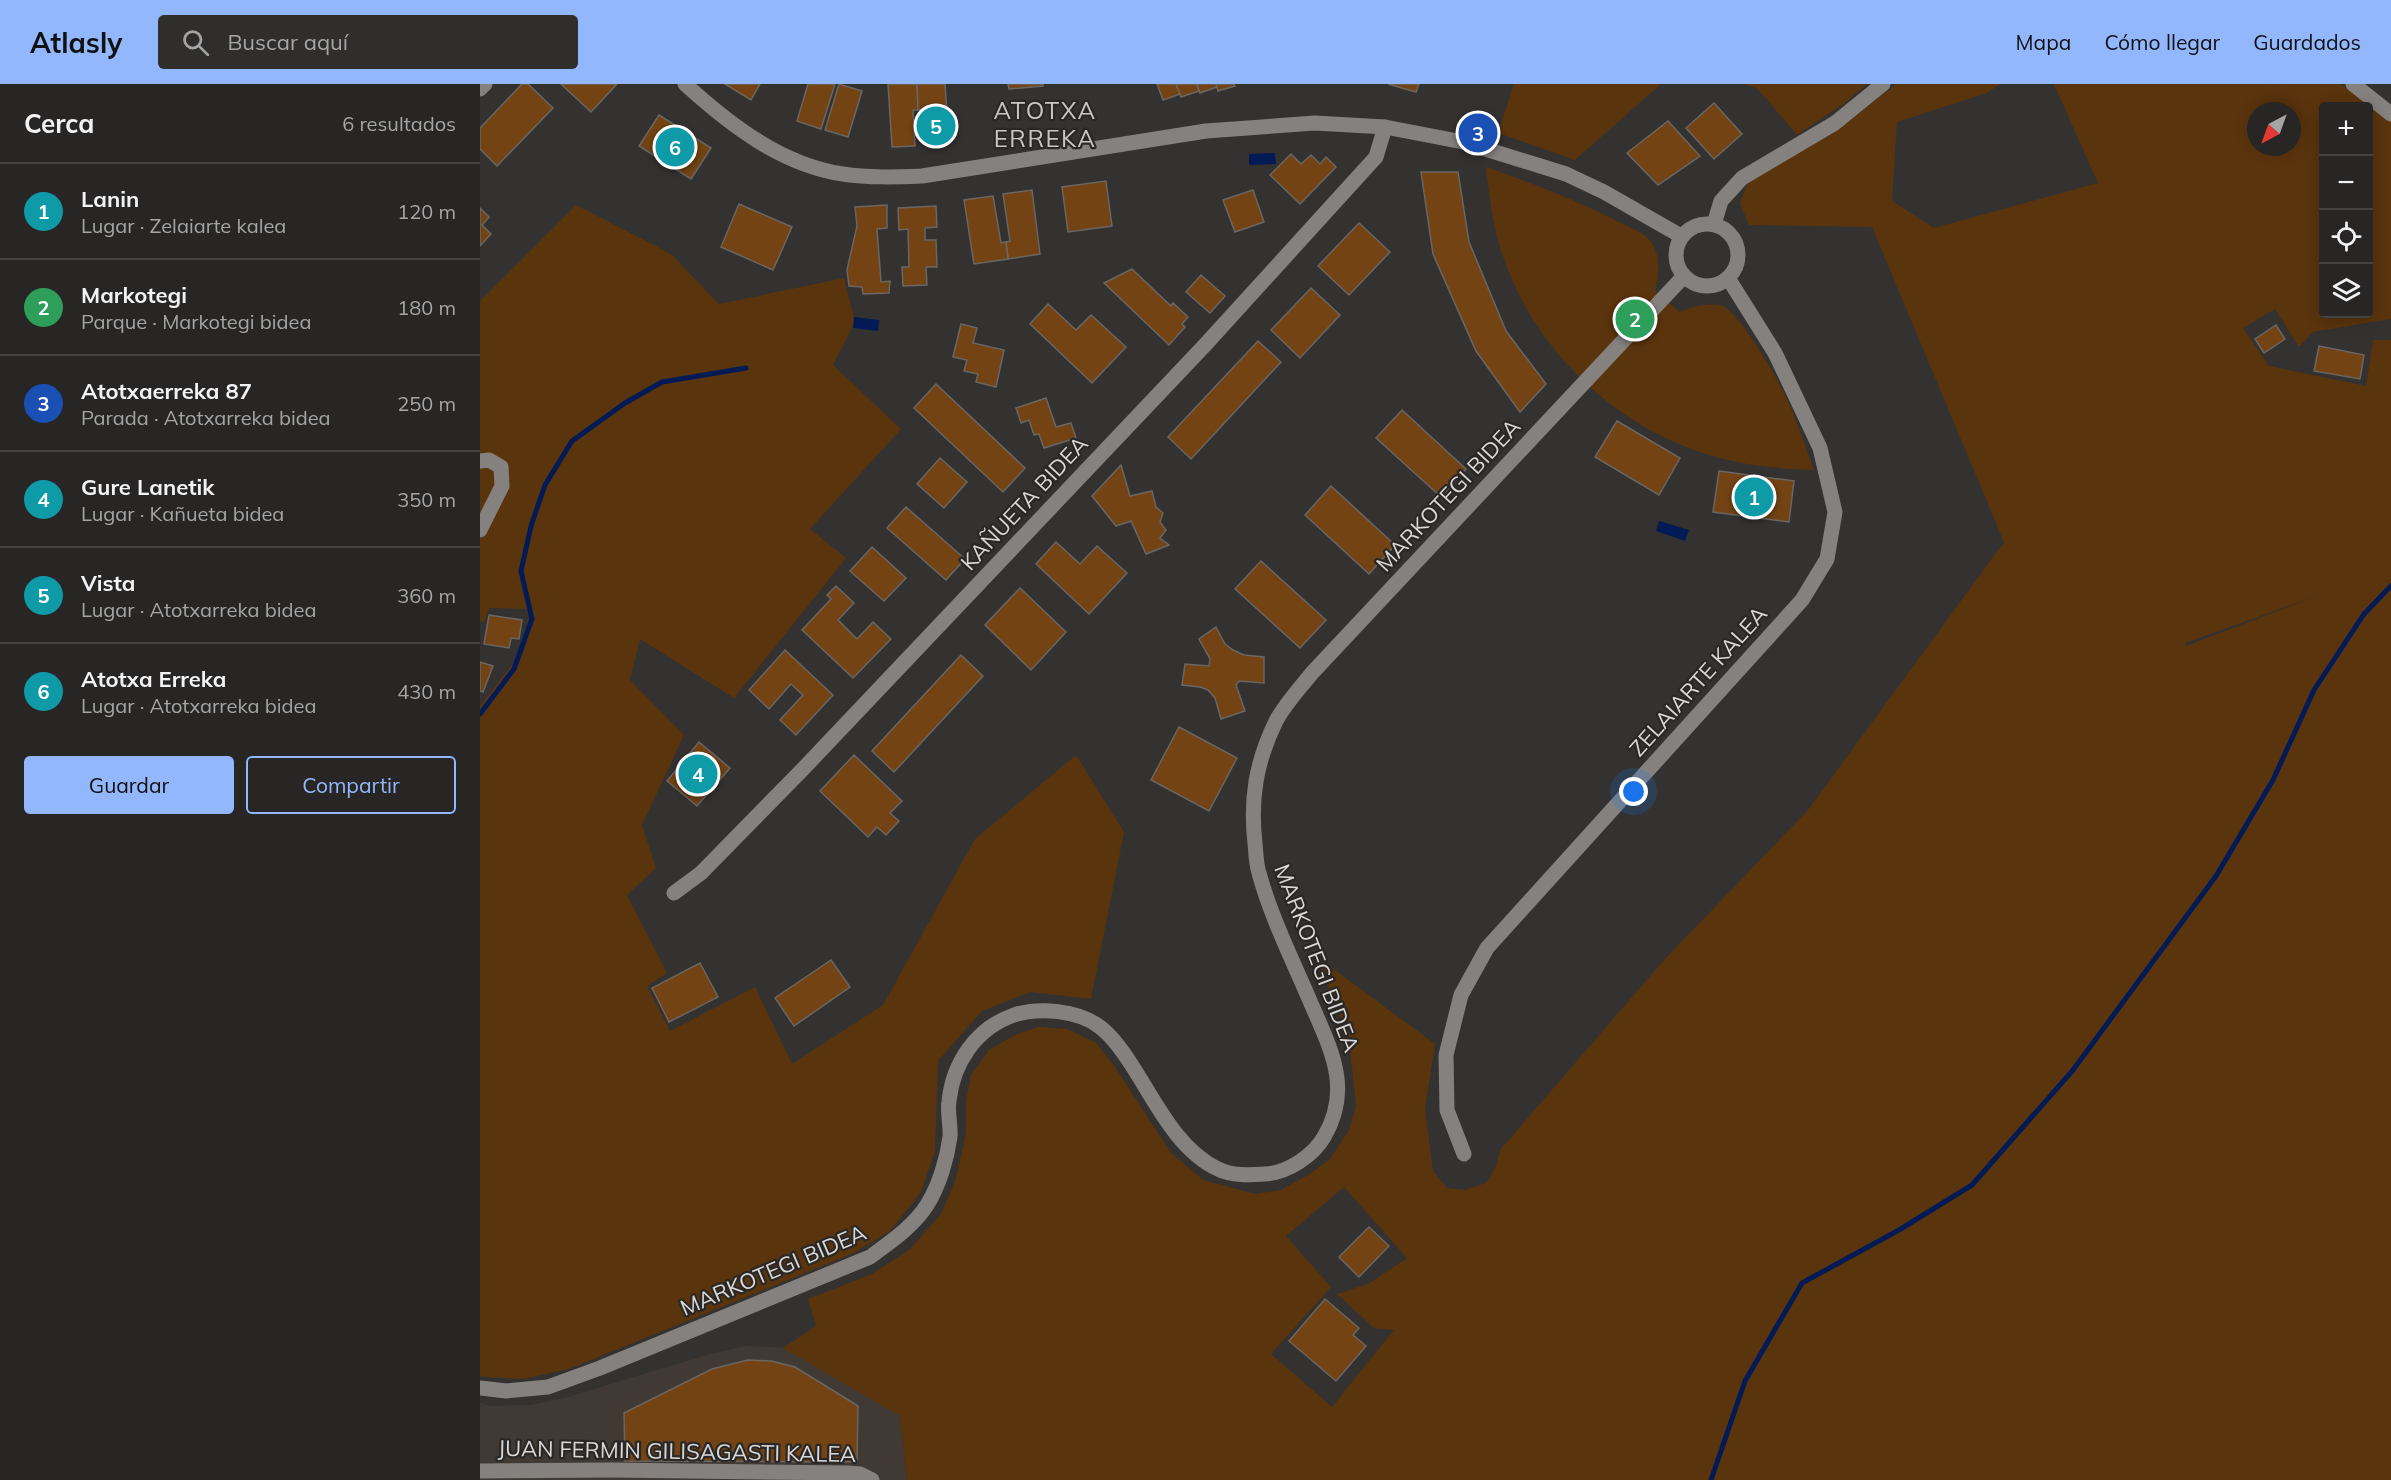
<!DOCTYPE html>
<html lang="es">
<meta charset="utf-8">
<style>
:root{--surface:#272624;--page:#2f2e2c;--text:#f1f3f6;--muted:#a4a5a6;--line:#434341;--accent:#92b7fd}
body{margin:0;font-family:Mulish,sans-serif;background:var(--page);color:var(--text)}
.controls{position:absolute;right:18px;top:18px;display:grid;overflow:hidden;border-radius:6px;box-shadow:0 3px 15px #0003}
.controls button{width:54px;height:54px;display:grid;place-items:center;padding:0;border:0;border-bottom:2px solid var(--line);background:var(--surface);color:var(--text);font:30px sans-serif}
.compass{position:absolute;left:1767px;top:18px;width:54px;height:54px;border-radius:50%;background:var(--surface);box-shadow:0 3px 15px #0003;rotate:221deg}
.you{position:absolute;left:1154px;top:708px;width:21px;height:21px;margin:-15px;border:4px solid #fff;border-radius:50%;background:#1a73e8;box-shadow:0 0 0 9px #1a73e833}
.badge{display:grid;place-items:center;width:39px;height:39px;border-radius:50%;background:var(--accent);color:#fff;font-size:20px;font-weight:700}
.pin{position:absolute;translate:-50% -50%;border:3px solid #fff;box-shadow:0 2px 6px #0006}
.list{margin:0;padding:0;list-style:none}
h2{display:flex;justify-content:space-between;align-items:center;height:78px;margin:0;padding:0 24px;font-size:26px}
h2 small{font-size:20px;font-weight:400;color:var(--muted)}
.list li{display:grid;grid-template-columns:39px 1fr auto;gap:18px;align-items:center;box-sizing:border-box;height:96px;padding:0 24px;border-top:2px solid var(--line)}
.list b{display:block;font-size:22px;white-space:nowrap}
.list p{margin:0;font-size:20px;white-space:nowrap;color:var(--muted)}
.list em{font-size:20px;font-style:normal;color:var(--muted)}
.actions{display:flex;gap:12px;padding:18px 24px}
.actions a{flex:1;padding:14px 0;border:2px solid var(--accent);border-radius:6px;text-align:center;font-size:21px;color:var(--accent)}
.actions .main{background:var(--accent);color:#111}
.icon{flex:none;width:33px;height:33px;fill:none;stroke:currentColor;stroke-width:2;stroke-linecap:round;stroke-linejoin:round}
.map{position:relative;flex:none;width:1911px;height:1396px;overflow:hidden}
header{display:flex;align-items:center;gap:36px;box-sizing:border-box;height:84px;padding:0 30px;background:var(--accent);color:#111}
header strong{font-size:28px}
nav{display:flex;gap:33px;margin-inline-start:auto;font-size:21px}
.search{width:420px;height:54px;background:var(--page);display:flex;align-items:center;gap:15px;box-sizing:border-box;padding:0 21px;border-radius:6px;color:var(--muted);font-size:22px}
main{display:flex}
aside{flex:1;background:var(--surface)}
.map>svg:first-child{display:block}
</style>
<header>
<strong>Atlasly</strong>
<div class="search"><svg class="icon" aria-label="search" viewBox="0 0 24 24"><circle cx="10" cy="10" r="6"/><path d="M15 15l6 6"/></svg>Buscar aquí</div>
<nav><a>Mapa</a><a>Cómo llegar</a><a>Guardados</a></nav>
</header>
<main>
<aside>
<h2>Cerca<small>6 resultados</small></h2>
<ul class="list">
<li><span class="badge" style="background:#0f9aa8">1</span><div><b>Lanin</b><p>Lugar · Zelaiarte kalea</p></div><em>120 m</em></li>
<li><span class="badge" style="background:#2e9e5b">2</span><div><b>Markotegi</b><p>Parque · Markotegi bidea</p></div><em>180 m</em></li>
<li><span class="badge" style="background:#1a4fb4">3</span><div><b>Atotxaerreka 87</b><p>Parada · Atotxarreka bidea</p></div><em>250 m</em></li>
<li><span class="badge" style="background:#0f9aa8">4</span><div><b>Gure Lanetik</b><p>Lugar · Kañueta bidea</p></div><em>350 m</em></li>
<li><span class="badge" style="background:#0f9aa8">5</span><div><b>Vista</b><p>Lugar · Atotxarreka bidea</p></div><em>360 m</em></li>
<li><span class="badge" style="background:#0f9aa8">6</span><div><b>Atotxa Erreka</b><p>Lugar · Atotxarreka bidea</p></div><em>430 m</em></li>
</ul>
<div class="actions"><a class="main">Guardar</a><a>Compartir</a></div>
</aside>
<div class="map">
<svg width="1911" height="1396" viewBox="0 0 1911 1396">
<rect width="100%" height="100%" fill="#343230"/>
<path fill="#413a34" d="M267,1262L307,1264L420,1332L427,1396H0V1319L11,1322L52,1321L88,1313L230,1270Z"/>
<g fill="#5a340d" fill-rule="evenodd">
<path d="M1034,0H1181L1095,76L1018,49Z"/>
<path d="M1263,0H1387L1366,18L1317,51L1277,4Z"/>
<path d="M1416,0H1520L1507,9L1417,38L1412,117L1454,144L1618,99L1574,0H1861L1911,37V235L1833,248L1819,263L1795,225L1763,244L1789,282L1886,302L1893,256H1911V1396H427L420,1332L303,1264L336,1242L328,1215L392,1190L430,1165L461,1130L476,1095L486,1049V1017L491,991L509,966L533,952L557,943L587,945L616,959L635,983L691,1069L723,1096L775,1110L801,1106L828,1091L850,1075L869,1046L876,1022L869,954L836,872L955,960L945,1025L953,1087L967,1104L985,1106L1006,1099L1016,1082L1020,1066L1184,876L1328,726L1524,458L1392,143L1269,141L1260,119L1268,98L1369,37ZM1844,22H1888V230H1844ZM1776,27H1812V63H1776ZM1845,509L1706,562H1705V559ZM864,1103L927,1174L888,1200L857,1210L894,1244L914,1246L852,1323L791,1270L851,1203L806,1152Z"/>
<path d="M1006,83C1052,99 1096,116 1139,138C1149,143 1165,149 1171,158C1181,171 1179,192 1175,207L1200,228C1210,223 1228,219 1240,221C1259,225 1302,302 1310,322C1319,343 1326,365 1334,386C1306,385 1276,383 1248,376C1141,351 1050,266 1019,160C1012,135 1009,109 1006,83Z"/>
<path d="M96,121L191,170L239,220L364,194L375,238L353,281L421,345L330,445L366,474L254,614L160,555L150,596L204,651L162,741L176,784L147,811L187,889L167,902L190,947L275,903L312,980L403,921L495,755L596,671L644,748L611,915L550,908L502,927L458,977L455,1068L441,1108L410,1147L374,1169L89,1285L43,1295L5,1293L0,1292V622L44,566L51,525L9,524L4,538L0,537V217Z"/>
</g>
<g fill="#021a55">
<path d="M795,69L796,80L769,81V70Z"/>
<path d="M374,233L399,236L398,247L373,244Z"/>
<path d="M1179,437L1209,446L1205,457L1176,447Z"/>
</g>
<g fill="none" stroke-linecap="round" stroke-linejoin="round">
<g stroke="#021a55" stroke-width="5">
<path d="M0,630L34,585L52,535L41,487L51,442L65,401L92,357L145,319L182,298L266,284"/>
<path d="M1231,1396L1265,1297L1322,1199L1419,1146L1492,1101L1593,986L1736,792L1793,696L1834,606L1884,530L1911,502"/>
</g>
</g>
<g fill="#734313" stroke="#696664" stroke-width="1.5">
<path d="M42,0H48L73,24L17,82L0,65V44Z"/>
<path d="M81,0H137L111,28Z"/>
<path d="M245,0H280L271,16Z"/>
<path d="M328,0H355L341,45L317,37Z"/>
<path d="M359,0L382,7L368,53L345,46Z"/>
<path d="M408,0H437L438,26H433L435,62L412,63Z"/>
<path d="M437,0H465L469,59L444,60L442,25L438,26Z"/>
<path d="M528,0H563V2L529,5Z"/>
<path d="M677,0H696L700,10L683,16Z"/>
<path d="M696,0H717L719,7L701,13Z"/>
<path d="M717,0H736L737,3L720,9Z"/>
<path d="M736,0H754L755,2L738,7Z"/>
<path d="M908,0H939L936,8Z"/>
<path d="M1234,19L1262,50L1234,75L1206,44Z"/>
<path d="M179,31L231,64L211,95L159,62Z"/>
<path d="M1188,37L1220,72L1178,101L1147,69Z"/>
<path d="M811,70L821,80L831,71L840,80L846,73L856,83L820,120L790,91Z"/>
<path d="M941,88H978L989,158L1026,247L1066,300L1040,328L996,267L953,170Z"/>
<path d="M626,97L632,142L588,148L582,103Z"/>
<path d="M552,106L560,170L528,175L526,158L530,157L523,110Z"/>
<path d="M773,106L784,138L755,148L743,116Z"/>
<path d="M513,112L521,159L526,158L528,175L494,180L484,116Z"/>
<path d="M259,120L312,143L293,186L241,163Z"/>
<path d="M407,121V144L397,145L401,198L410,197L409,209L383,210L382,203L369,202L367,186L377,142L375,123Z"/>
<path d="M456,122L457,143L445,144V156H456L457,183H446L447,201L423,202L422,183H429L428,145L419,146L418,124Z"/>
<path d="M0,124L9,133L2,141L11,150L0,162Z"/>
<path d="M879,139L910,168L869,211L838,182Z"/>
<path d="M652,185L691,222L693,219L708,233L702,240L705,243L689,261L624,199Z"/>
<path d="M721,191L745,212L730,229L706,208Z"/>
<path d="M831,204L860,231L820,274L791,246Z"/>
<path d="M568,220L596,246L611,231L646,263L612,299L550,240Z"/>
<path d="M481,240L497,244L493,259L524,266L516,303L496,298L498,290L484,287L487,276L473,273Z"/>
<path d="M1796,241L1805,255L1784,269L1775,255Z"/>
<path d="M778,257L801,278L711,375L688,353Z"/>
<path d="M1839,262L1884,271L1880,295L1834,287Z"/>
<path d="M456,300L545,384L523,408L434,324Z"/>
<path d="M566,314L576,343L591,339L596,354L564,364L559,350L554,351L549,336L541,339L536,324Z"/>
<path d="M922,326L986,385L961,413L896,354Z"/>
<path d="M1137,337L1200,374L1179,411L1115,373Z"/>
<path d="M460,374L487,398L464,424L437,400Z"/>
<path d="M641,381L650,412L672,407L676,423L683,429L680,438L686,446L680,454L689,461L666,470L651,437L636,442L612,412Z"/>
<path d="M1239,387L1314,397L1309,438L1233,428Z"/>
<path d="M851,402L915,461L889,490L825,431Z"/>
<path d="M426,423L485,475L466,496L407,444Z"/>
<path d="M576,458L600,480L617,462L647,489L609,530L556,480Z"/>
<path d="M392,463L426,494L404,517L370,487Z"/>
<path d="M781,477L846,536L820,564L755,505Z"/>
<path d="M356,502L374,519L358,536L377,555L393,538L411,555L373,594L322,546L351,515L347,511Z"/>
<path d="M540,504L586,548L551,586L505,541Z"/>
<path d="M9,531L42,536L39,555L31,554L29,564L4,560Z"/>
<path d="M736,543L745,560L753,566L764,571L784,573V599L759,597L756,601L765,627L741,635L735,614L728,606L720,603L702,601L705,580L729,582L730,575L719,555Z"/>
<path d="M305,566L353,611L316,651L300,636L323,611L311,600L289,625L269,606Z"/>
<path d="M481,571L503,592L414,688L392,667Z"/>
<path d="M0,578L13,582L3,608L0,607Z"/>
<path d="M699,643L757,674L729,727L671,696Z"/>
<path d="M219,658L250,684L217,722L187,697Z"/>
<path d="M374,671L422,717L410,729L419,737L406,751L397,743L388,753L340,707Z"/>
<path d="M351,876L370,903L314,942L295,914Z"/>
<path d="M220,879L238,913L189,938L172,904Z"/>
<path d="M889,1143L909,1162L879,1193L859,1173Z"/>
<path d="M845,1215L879,1244L873,1251L886,1262L856,1297L809,1257Z"/>
<path d="M268,1276L291,1277L315,1283L378,1322L377,1378L145,1377L144,1329L232,1285Z"/>
</g>
<g fill="none" stroke-linecap="round" stroke-linejoin="round">
<g stroke="#84817f" stroke-width="15">
<path d="M205,0C250,41 302,81 363,90C389,94 416,93 442,92L726,47L835,39L905,43L983,58L1086,90L1124,108L1201,152"/>
<path d="M1873,0L1911,30"/>
<path d="M0,5L5,0"/>
<circle cx="1227" cy="171" r="31"/>
<path d="M1234,140L1241,117L1262,94L1355,39L1403,0"/>
<path d="M0,377L9,376L21,383L22,402L0,446"/>
<path d="M194,809L221,789L323,685L725,261L896,73L905,43"/>
<path d="M984,1070L967,1026L966,971L981,911L1007,864L1322,516L1347,475L1355,428L1340,364L1295,269L1248,194"/>
<path d="M0,1304L26,1307L68,1303L120,1284L390,1173C410,1158 433,1143 447,1121C459,1102 467,1075 470,1053C471,1041 467,1029 469,1017C473,979 496,944 534,931C559,923 598,926 620,943C633,953 642,966 651,980C674,1015 697,1066 738,1085C752,1092 769,1091 785,1090C807,1089 833,1072 844,1053C873,1004 850,964 830,917C812,875 791,833 779,789C776,780 776,769 775,759C770,715 776,678 796,637C805,620 820,604 832,589L1204,192"/>
<path d="M0,1387L131,1386L367,1389L380,1390L392,1396"/>
</g>
</g>
<g text-anchor="middle" dominant-baseline="central" stroke-width="4.5" stroke-linejoin="round" paint-order="stroke">
<g font-size="22" fill="#dad8d7" stroke="#2a2826">
<text transform="translate(968 411) rotate(-47)">MARKOTEGI BIDEA</text>
<text transform="translate(544 419) rotate(-47)">KAÑUETA BIDEA</text>
<text transform="translate(1218 597) rotate(-48)">ZELAIARTE KALEA</text>
<text transform="translate(837 874) rotate(69)">MARKOTEGI BIDEA</text>
<text transform="translate(293 1186) rotate(-23)">MARKOTEGI BIDEA</text>
<text transform="translate(197 1367) rotate(1)">JUAN FERMIN GILISAGASTI KALEA</text>
</g>
<g font-size="24" letter-spacing="1.5" fill="#c8c6c3" stroke="#2a2826">
<text x="565" y="26">ATOTXA<tspan x="565" dy="28">ERREKA</tspan></text>
</g>
</g>
</svg>
<div class="controls">
<button>+</button>
<button>−</button>
<button><svg class="icon" aria-label="locate" viewBox="0 0 24 24"><circle cx="12" cy="12" r="6"/><path d="M12 2v4M12 18v4M2 12h4M18 12h4"/></svg></button>
<button><svg class="icon" aria-label="layers" viewBox="0 0 24 24"><path d="M12 4l9 5-9 5-9-5zM3 14l9 5 9-5"/></svg></button>
</div>
<svg class="compass" viewBox="-18 -18 36 36"><path d="M0-13l5 13h-10z" fill="#e53935"/><path d="M0 13l5-13h-10z" fill="#a4a5a6"/></svg>
<div class="you"></div>
<div class="pin badge" style="left:1274px;top:413px;background:#0f9aa8">1</div>
<div class="pin badge" style="left:1155px;top:235px;background:#2e9e5b">2</div>
<div class="pin badge" style="left:998px;top:49px;background:#1a4fb4">3</div>
<div class="pin badge" style="left:218px;top:690px;background:#0f9aa8">4</div>
<div class="pin badge" style="left:456px;top:42px;background:#0f9aa8">5</div>
<div class="pin badge" style="left:195px;top:63px;background:#0f9aa8">6</div>
</div>
</main>
